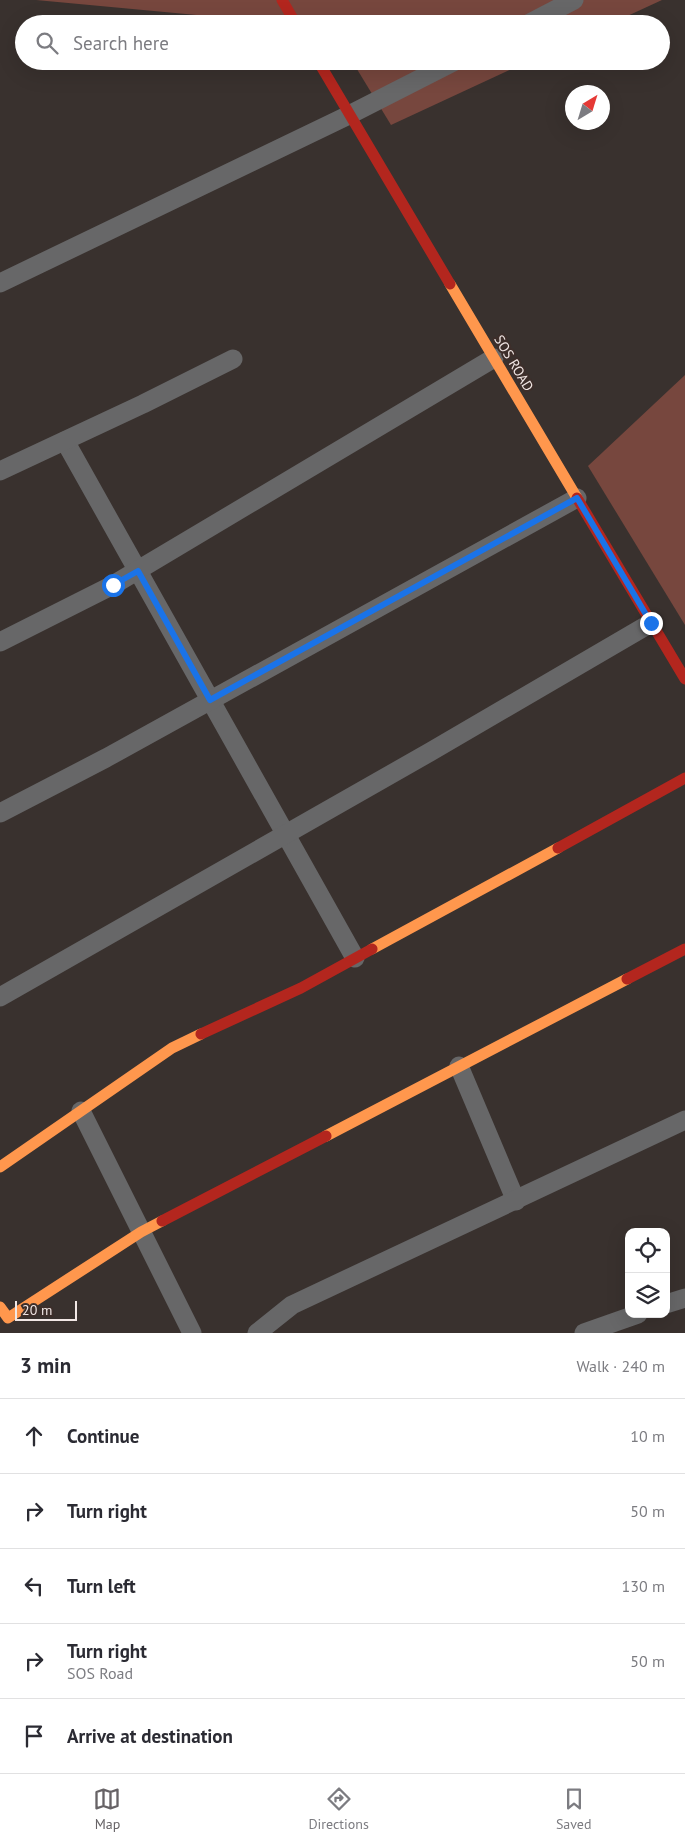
<!DOCTYPE html>
<meta charset="utf-8">
<style>
:root{--surface:#fff;--page:#f7f7f7;--text:#2b2b33;--muted:#7c7c81;--line:#e1e1e2;--accent:#676366}
body{margin:0;font-family:"PT Sans",sans-serif;background:var(--page);color:var(--text)}
.controls{position:absolute;right:15px;bottom:15px;display:grid;overflow:hidden;border-radius:10px;box-shadow:0 5px 20px #0002}
.controls button{width:45px;height:45px;display:grid;place-items:center;padding:0;border:0;border-bottom:1px solid var(--line);background:var(--surface);color:var(--text);font:25px sans-serif}
.compass{position:absolute;left:565px;top:85px;width:45px;height:45px;border-radius:50%;background:var(--surface);box-shadow:0 5px 20px #0002;rotate:38deg}
.scale{position:absolute;left:15px;bottom:12px;width:62px;box-sizing:border-box;padding-left:5px;border:2px solid #f1e7e5;border-top:0;font-size:14px;line-height:18px;white-space:nowrap;color:#f1e7e5;-webkit-text-stroke:4px #3d2e2a;paint-order:stroke}
.stop{position:absolute;width:15px;height:15px;margin:-11px;border:4px solid #1a73e8;border-radius:50%;background:#fff}
.stop.end{background:#1a73e8;border-color:#fff;box-shadow:0 1px 5px #0008}
.list{margin:0;padding:0;list-style:none}
h2{display:flex;justify-content:space-between;align-items:center;height:65px;margin:0;padding:0 20px;font-size:21px}
h2 small{font-size:16px;font-weight:400;color:var(--muted)}
.list li{display:grid;grid-template-columns:32px 1fr auto;gap:15px;align-items:center;box-sizing:border-box;height:75px;padding:0 20px;border-top:1px solid var(--line)}
.list b{display:block;font-size:19px;white-space:nowrap}
.list p{margin:0;font-size:16px;white-space:nowrap;color:var(--muted)}
.list em{font-size:16px;font-style:normal;color:var(--muted)}
.icon{flex:none;width:28px;height:28px;fill:none;stroke:currentColor;stroke-width:2;stroke-linecap:round;stroke-linejoin:round}
.map{position:relative;flex:none;width:685px;height:1333px;overflow:hidden}
.search{position:absolute;background:var(--surface);box-shadow:0 5px 20px #0002;left:15px;right:15px;top:15px;height:55px;display:flex;align-items:center;gap:12px;box-sizing:border-box;padding:0 18px;border-radius:28px;color:var(--muted);font-size:19px}
.sheet{height:440px;background:var(--surface)}
nav{display:flex;justify-content:space-around;align-items:center;box-sizing:border-box;height:70px;border-top:1px solid var(--line);background:var(--surface);font-size:14px;color:var(--muted)}
nav a{display:grid;justify-items:center;gap:2px}
nav .on{color:var(--accent)}
.map>svg:first-child{display:block}
</style>
<div class="map">
<svg width="685" height="1333" viewBox="0 0 685 1333">
<rect width="100%" height="100%" fill="#39312e"/>
<g fill="#77473e">
<path d="M36,0H662L610,24H264L250,20Z"/>
<path d="M352,61H529L391,125Z"/>
<path d="M685,375V625L588,466Z"/>
</g>
<g fill="none" stroke-linecap="round" stroke-linejoin="round">
<g stroke="#676768" stroke-width="19">
<path d="M528,24L574,0"/>
<path d="M0,283L349,115L455,61"/>
<path d="M65,441L355,958"/>
<path d="M0,471L143,404L233,359"/>
<path d="M0,642L113,585L494,358"/>
<path d="M0,813L106,758L577,498"/>
<path d="M0,997L430,752L651,623"/>
<path d="M459,1066L516,1201"/>
<path d="M81,1111L192,1333"/>
<path d="M666,1304L685,1298"/>
<path d="M257,1333L292,1305L685,1120"/>
<path d="M584,1333L638,1314"/>
</g>
<g stroke="#ff974d" stroke-width="11">
<path d="M450,284L577,498"/>
<path d="M372,949L558,848"/>
<path d="M326,1136L627,979"/>
<path d="M0,1167L172,1048L201,1034"/>
<path d="M0,1307L8,1318L141,1232L162,1221"/>
</g>
<g stroke="#b3261e" stroke-width="11">
<path d="M282,0L296,24"/>
<path d="M318,61L450,284"/>
<path d="M577,498L685,679"/>
<path d="M558,848L685,778"/>
<path d="M627,979L685,949"/>
<path d="M201,1034L301,988L372,949"/>
<path d="M162,1221L326,1136"/>
</g>
</g>
<g fill="none" stroke-linecap="round" stroke-linejoin="round">
<path stroke="#1a73e8" stroke-width="6" d="M113,585L138,571L210,700L577,498L651,623"/>
</g>
<g text-anchor="middle" dominant-baseline="central" stroke-width="4" stroke-linejoin="round" paint-order="stroke">
<g font-size="14" fill="#f1e7e5" stroke="#3d2e2a">
<text transform="translate(514 363) rotate(59)">SOS ROAD</text>
</g>
</g>
</svg>
<div class="controls">
<button><svg class="icon" aria-label="locate" viewBox="0 0 24 24"><circle cx="12" cy="12" r="6"/><path d="M12 2v4M12 18v4M2 12h4M18 12h4"/></svg></button>
<button><svg class="icon" aria-label="layers" viewBox="0 0 24 24"><path d="M12 4l9 5-9 5-9-5zM3 14l9 5 9-5"/></svg></button>
</div>
<svg class="compass" viewBox="-18 -18 36 36"><path d="M0-13l5 13h-10z" fill="#e53935"/><path d="M0 13l5-13h-10z" fill="#7c7c81"/></svg>
<div class="scale">20 m</div>
<div class="stop" style="left:113px;top:585px"></div>
<div class="stop end" style="left:651px;top:623px"></div>
<div class="search"><svg class="icon" aria-label="search" viewBox="0 0 24 24"><circle cx="10" cy="10" r="6"/><path d="M15 15l6 6"/></svg>Search here</div>
</div>
<section class="sheet">
<h2>3 min<small>Walk · 240 m</small></h2>
<ul class="list">
<li><svg class="icon" aria-label="ahead" viewBox="0 0 24 24"><path d="M12 20V5M6 11l6-6 6 6"/></svg><div><b>Continue</b></div><em>10 m</em></li>
<li><svg class="icon" aria-label="right" viewBox="0 0 24 24"><path d="M7 20v-9h11M14 6l5 5-5 5"/></svg><div><b>Turn right</b></div><em>50 m</em></li>
<li><svg class="icon" aria-label="left" viewBox="0 0 24 24"><path d="M17 20v-9H6M10 6l-5 5 5 5"/></svg><div><b>Turn left</b></div><em>130 m</em></li>
<li><svg class="icon" aria-label="right" viewBox="0 0 24 24"><path d="M7 20v-9h11M14 6l5 5-5 5"/></svg><div><b>Turn right</b><p>SOS Road</p></div><em>50 m</em></li>
<li><svg class="icon" aria-label="arrive" viewBox="0 0 24 24"><path d="M6 21V4h12l-3 4 3 4H6"/></svg><div><b>Arrive at destination</b></div></li>
</ul>
</section>
<nav>
<a class="on"><svg class="icon" aria-label="map" viewBox="0 0 24 24"><path d="M3 6l6-2 6 2 6-2v14l-6 2-6-2-6 2zM9 4v14M15 6v14"/></svg>Map</a>
<a><svg class="icon" aria-label="directions" viewBox="0 0 24 24"><path d="M12 3l9 9-9 9-9-9zM9 14v-3h6M13 9l2 2-2 2"/></svg>Directions</a>
<a><svg class="icon" aria-label="saved" viewBox="0 0 24 24"><path d="M7 4h10v16l-5-4-5 4z"/></svg>Saved</a>
</nav>
